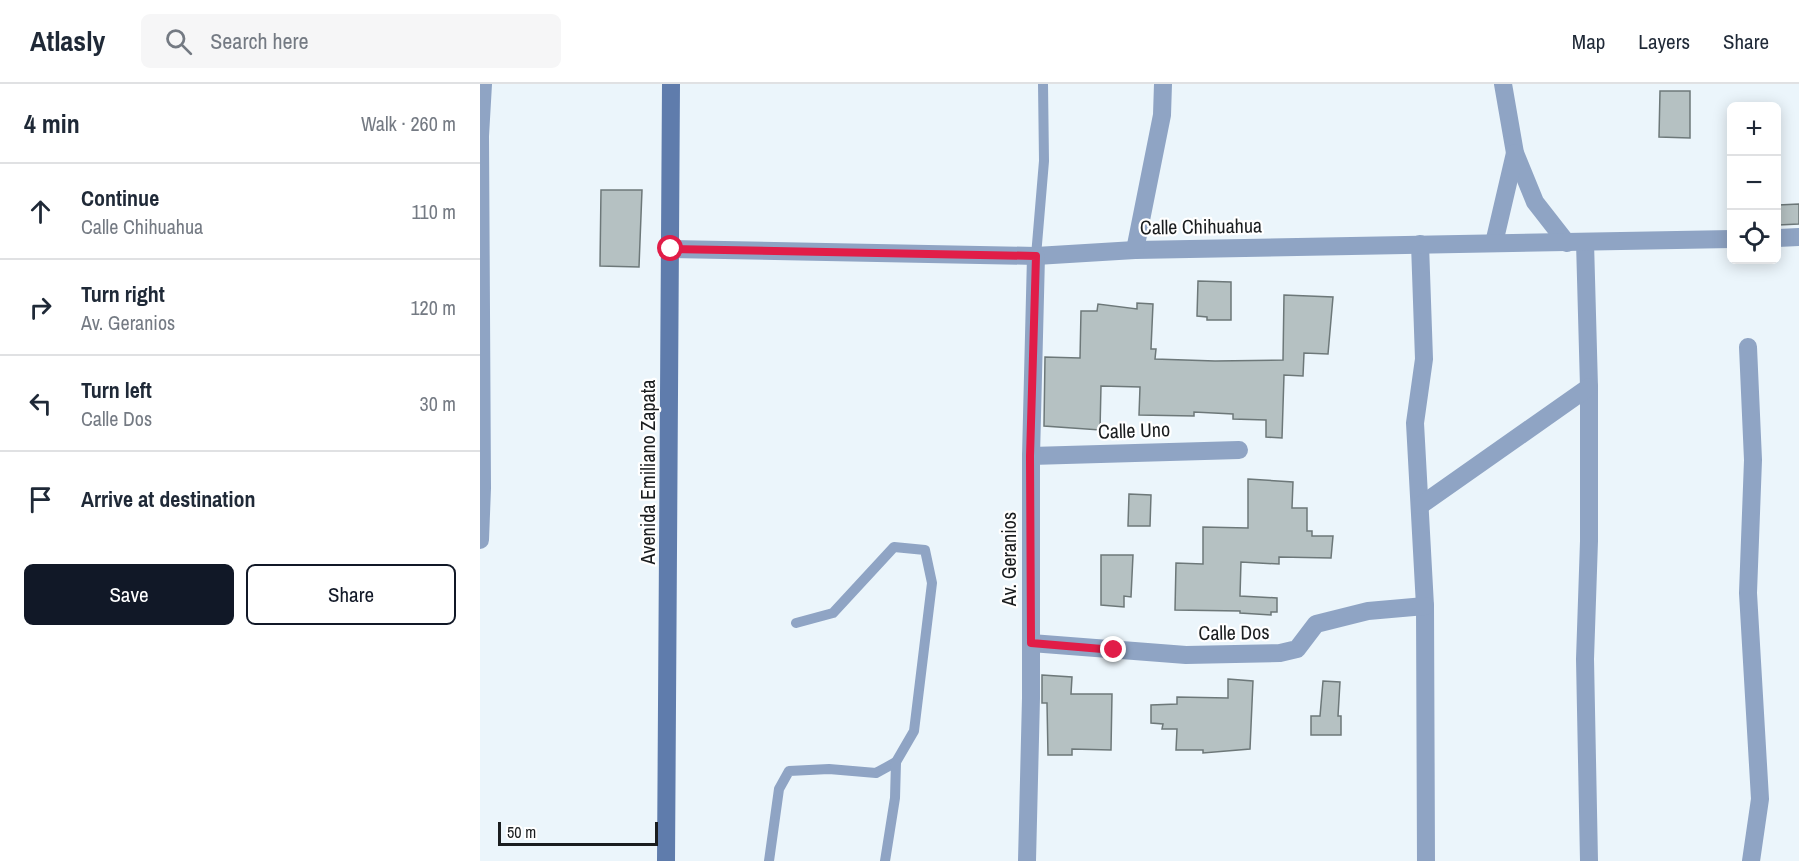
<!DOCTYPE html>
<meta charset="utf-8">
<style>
:root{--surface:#fff;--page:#f6f6f7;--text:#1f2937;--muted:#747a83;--line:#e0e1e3;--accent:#111827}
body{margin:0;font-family:"Archivo Narrow",sans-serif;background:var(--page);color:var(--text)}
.controls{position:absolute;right:18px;top:18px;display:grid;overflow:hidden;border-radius:9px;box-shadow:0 3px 15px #0003}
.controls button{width:54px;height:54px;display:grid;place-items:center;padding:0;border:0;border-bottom:2px solid var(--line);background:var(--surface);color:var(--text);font:30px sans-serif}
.scale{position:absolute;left:18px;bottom:15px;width:160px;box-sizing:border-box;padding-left:6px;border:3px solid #1a1d1f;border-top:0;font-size:16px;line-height:21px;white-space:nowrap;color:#1a1d1f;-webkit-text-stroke:4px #fff;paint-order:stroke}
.stop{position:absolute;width:18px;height:18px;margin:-14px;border:4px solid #e11d48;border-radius:50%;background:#fff}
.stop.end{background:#e11d48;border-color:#fff;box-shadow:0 2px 6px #0008}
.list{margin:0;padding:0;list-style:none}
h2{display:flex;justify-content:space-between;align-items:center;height:78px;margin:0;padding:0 24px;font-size:26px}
h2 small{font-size:20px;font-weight:400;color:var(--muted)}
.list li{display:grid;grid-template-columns:39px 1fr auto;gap:18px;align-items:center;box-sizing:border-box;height:96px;padding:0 24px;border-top:2px solid var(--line)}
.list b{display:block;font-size:22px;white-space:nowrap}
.list p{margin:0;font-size:20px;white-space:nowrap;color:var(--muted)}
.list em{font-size:20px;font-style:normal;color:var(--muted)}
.actions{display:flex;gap:12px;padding:18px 24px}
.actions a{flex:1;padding:14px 0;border:2px solid var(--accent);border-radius:9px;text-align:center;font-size:21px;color:var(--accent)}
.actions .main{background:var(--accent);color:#fff}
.icon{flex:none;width:33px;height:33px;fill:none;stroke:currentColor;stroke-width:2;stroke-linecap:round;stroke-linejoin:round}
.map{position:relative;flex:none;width:1319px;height:777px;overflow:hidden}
header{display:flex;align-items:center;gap:36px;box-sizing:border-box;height:84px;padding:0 30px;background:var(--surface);border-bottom:2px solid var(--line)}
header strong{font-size:28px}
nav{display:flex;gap:33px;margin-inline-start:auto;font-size:21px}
.search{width:420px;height:54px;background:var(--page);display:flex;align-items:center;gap:15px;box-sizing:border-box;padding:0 21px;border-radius:9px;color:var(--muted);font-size:22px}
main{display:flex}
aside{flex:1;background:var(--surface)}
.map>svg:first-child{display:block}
</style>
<header>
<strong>Atlasly</strong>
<div class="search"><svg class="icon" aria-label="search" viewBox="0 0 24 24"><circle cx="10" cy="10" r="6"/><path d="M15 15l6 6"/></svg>Search here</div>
<nav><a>Map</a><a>Layers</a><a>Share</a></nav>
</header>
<main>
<aside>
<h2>4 min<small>Walk · 260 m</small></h2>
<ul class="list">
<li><svg class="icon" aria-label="ahead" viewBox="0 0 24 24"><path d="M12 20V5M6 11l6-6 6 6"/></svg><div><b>Continue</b><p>Calle Chihuahua</p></div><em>110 m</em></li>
<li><svg class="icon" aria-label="right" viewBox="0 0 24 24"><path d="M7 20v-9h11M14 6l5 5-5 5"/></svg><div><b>Turn right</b><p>Av. Geranios</p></div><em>120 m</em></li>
<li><svg class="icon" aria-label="left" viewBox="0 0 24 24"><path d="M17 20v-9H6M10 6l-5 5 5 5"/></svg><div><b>Turn left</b><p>Calle Dos</p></div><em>30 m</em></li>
<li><svg class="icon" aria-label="arrive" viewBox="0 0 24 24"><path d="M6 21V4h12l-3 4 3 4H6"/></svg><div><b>Arrive at destination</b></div></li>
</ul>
<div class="actions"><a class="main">Save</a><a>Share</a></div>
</aside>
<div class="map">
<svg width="1319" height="777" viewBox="0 0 1319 777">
<rect width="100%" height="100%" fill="#ebf5fb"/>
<g fill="#b5c1c2" stroke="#6d7879" stroke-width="1.5">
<path d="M1180,7H1210V54L1179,53Z"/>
<path d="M121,106H162L159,183L120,182Z"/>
<path d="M1319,120V140L1296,141V121Z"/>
<path d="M718,197L751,198V236H727V233L717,232Z"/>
<path d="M804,211L853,213L848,270L824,269L823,292L804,291L802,354L786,353V336L753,335V330L714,328V332L659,331L660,303L621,302L620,346L564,342L565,273L600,274L601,227H617L618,220L657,225V219L673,220L671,265H676L675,275L735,277L803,276Z"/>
<path d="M768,395L813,398L812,424H827V447H832V452H853L851,474L799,473V480L761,478L760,512L797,514V528H791V531L760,529V527L695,526L696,479L723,480V443L768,444Z"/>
<path d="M649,410L671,411L670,442H648Z"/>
<path d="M621,471H653L651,513L644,512V523L621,521Z"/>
<path d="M562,591L592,593L591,610H632L631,666L592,665V671H568L567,619H562Z"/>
<path d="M748,595L773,597L770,665L723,669V666H696L697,645H682L683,640L671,639V621L697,620V613L748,614Z"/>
<path d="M843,597L860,598L858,632H861V651H831V632H840Z"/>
</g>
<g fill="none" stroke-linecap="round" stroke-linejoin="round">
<g stroke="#8fa4c4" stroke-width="10">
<path d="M556,172L564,77L563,0"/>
<path d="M289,777L299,705L309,687L349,685L396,689L416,678L434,647L452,499L445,466L414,463L353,529L316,539"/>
<path d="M405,777L415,714L416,678"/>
</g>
<g stroke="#8fa4c4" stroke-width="18">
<path d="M1023,0L1035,69L1055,118L1087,159"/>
<path d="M1296,154L1319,153"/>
<path d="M1105,158L1109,303V457L1105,575L1109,777"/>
<path d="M1014,159L1035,69"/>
<path d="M940,160L944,275L935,339L945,522L946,777"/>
<path d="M191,165L556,172L655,166L1252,155"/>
<path d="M655,166L682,31L683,0"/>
<path d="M1268,263L1273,376L1268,509L1280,715L1271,777"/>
<path d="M551,372L759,366"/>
<path d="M941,421L1109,303"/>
<path d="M0,456L2,404L0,52L3,0"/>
<path d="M551,559L706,571L800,569L817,565L836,540L888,527L945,522"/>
<path d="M547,777L551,614V372L556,172"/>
</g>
<path stroke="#5f7cac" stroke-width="18" d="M186,777L191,0"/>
</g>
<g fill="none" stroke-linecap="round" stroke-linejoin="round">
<path stroke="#e11d48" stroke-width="8" d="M191,165L556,172L550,372L551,559L634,566"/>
</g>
<g text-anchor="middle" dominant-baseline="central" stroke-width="4.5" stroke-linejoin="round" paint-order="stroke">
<g font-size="20" fill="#1a1d1f" stroke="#fff">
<text transform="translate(721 142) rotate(-1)">Calle Chihuahua</text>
<text transform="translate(654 346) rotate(-2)">Calle Uno</text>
<text transform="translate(167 388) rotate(-90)">Avenida Emiliano Zapata</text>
<text transform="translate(528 475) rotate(-90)">Av. Geranios</text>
<text transform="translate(754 548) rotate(-1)">Calle Dos</text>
</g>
</g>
</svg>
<div class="controls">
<button>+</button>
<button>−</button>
<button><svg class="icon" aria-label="locate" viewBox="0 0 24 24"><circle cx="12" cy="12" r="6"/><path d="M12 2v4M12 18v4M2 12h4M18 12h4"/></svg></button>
</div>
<div class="scale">50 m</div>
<div class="stop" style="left:191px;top:165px"></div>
<div class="stop end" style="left:634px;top:566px"></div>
</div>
</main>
